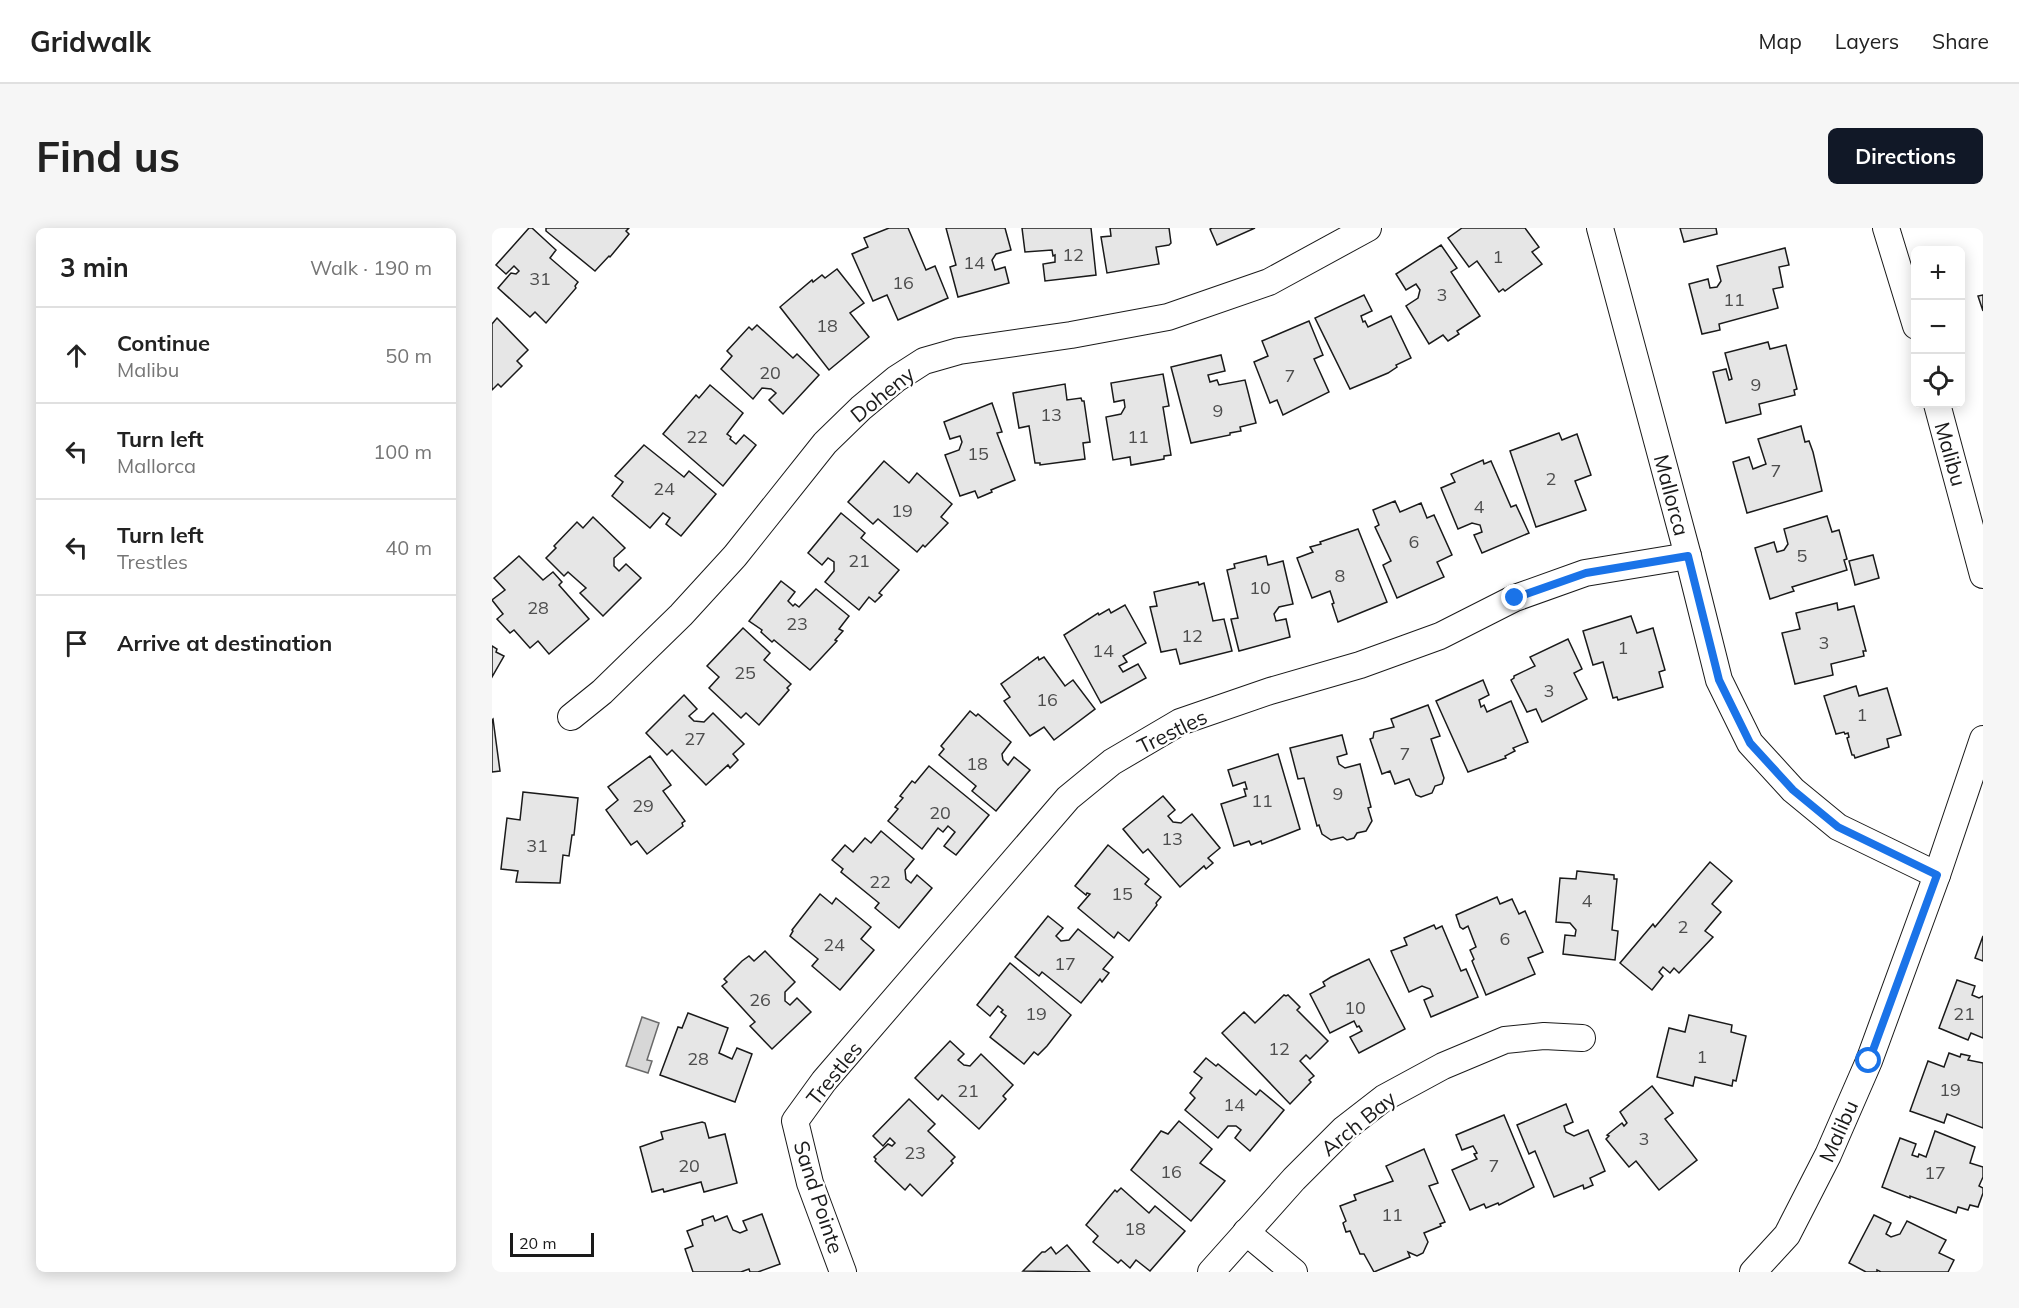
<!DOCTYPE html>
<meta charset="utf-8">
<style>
:root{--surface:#fff;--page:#f6f6f6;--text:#222;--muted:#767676;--line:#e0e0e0;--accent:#111827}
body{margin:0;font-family:Mulish,sans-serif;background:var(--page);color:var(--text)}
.controls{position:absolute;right:18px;top:18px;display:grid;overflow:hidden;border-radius:9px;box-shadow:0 3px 15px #0003}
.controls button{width:54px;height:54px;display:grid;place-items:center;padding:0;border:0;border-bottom:2px solid var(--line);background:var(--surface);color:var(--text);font:30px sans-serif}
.scale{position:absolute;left:18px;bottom:15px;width:84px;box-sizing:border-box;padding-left:6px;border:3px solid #1a1a1a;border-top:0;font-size:16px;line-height:21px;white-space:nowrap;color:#1a1a1a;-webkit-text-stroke:4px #fff;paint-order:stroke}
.stop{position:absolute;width:18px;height:18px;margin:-14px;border:4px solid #1a73e8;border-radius:50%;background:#fff}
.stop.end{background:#1a73e8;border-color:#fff;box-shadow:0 2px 6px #0008}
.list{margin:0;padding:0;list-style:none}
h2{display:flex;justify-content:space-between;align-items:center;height:78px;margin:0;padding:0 24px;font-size:26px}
h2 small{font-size:20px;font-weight:400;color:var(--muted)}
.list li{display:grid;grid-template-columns:39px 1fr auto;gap:18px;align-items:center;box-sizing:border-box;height:96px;padding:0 24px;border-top:2px solid var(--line)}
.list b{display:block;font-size:22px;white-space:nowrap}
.list p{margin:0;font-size:20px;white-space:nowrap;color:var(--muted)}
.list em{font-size:20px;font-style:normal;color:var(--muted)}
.icon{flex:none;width:33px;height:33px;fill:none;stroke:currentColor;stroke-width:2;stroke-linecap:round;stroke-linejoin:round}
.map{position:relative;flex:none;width:1491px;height:1044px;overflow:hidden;border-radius:9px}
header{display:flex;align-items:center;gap:36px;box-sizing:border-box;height:84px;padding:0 30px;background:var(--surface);border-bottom:2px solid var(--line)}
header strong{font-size:28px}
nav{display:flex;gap:33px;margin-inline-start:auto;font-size:21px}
.intro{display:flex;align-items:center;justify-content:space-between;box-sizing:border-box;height:144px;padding:0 36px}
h1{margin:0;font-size:42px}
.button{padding:15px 27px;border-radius:9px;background:var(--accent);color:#fff;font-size:21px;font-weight:700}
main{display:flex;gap:36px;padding:0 36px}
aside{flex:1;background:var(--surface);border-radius:9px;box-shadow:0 3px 15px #0003}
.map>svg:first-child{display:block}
</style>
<header>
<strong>Gridwalk</strong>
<nav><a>Map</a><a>Layers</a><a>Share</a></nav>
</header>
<div class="intro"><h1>Find us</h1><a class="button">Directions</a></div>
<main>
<aside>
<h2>3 min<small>Walk · 190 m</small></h2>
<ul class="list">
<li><svg class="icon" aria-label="ahead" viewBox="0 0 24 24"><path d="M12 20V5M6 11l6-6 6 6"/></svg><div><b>Continue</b><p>Malibu</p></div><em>50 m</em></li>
<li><svg class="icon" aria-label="left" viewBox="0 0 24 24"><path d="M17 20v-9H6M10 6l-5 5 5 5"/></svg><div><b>Turn left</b><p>Mallorca</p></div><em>100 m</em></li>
<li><svg class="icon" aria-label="left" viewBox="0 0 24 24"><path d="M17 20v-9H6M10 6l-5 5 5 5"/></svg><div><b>Turn left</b><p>Trestles</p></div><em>40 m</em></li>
<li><svg class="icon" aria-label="arrive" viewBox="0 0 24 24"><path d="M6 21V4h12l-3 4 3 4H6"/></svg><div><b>Arrive at destination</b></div></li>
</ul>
</aside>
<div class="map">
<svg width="1491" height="1044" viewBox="0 0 1491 1044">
<rect width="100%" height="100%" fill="#fff"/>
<path fill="#d7d7d7" stroke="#6a6a6a" stroke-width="1.5" d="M150,789L167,795L155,832L160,833L156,845L134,838Z"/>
<g fill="#e6e6e6" stroke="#1a1a1a" stroke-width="1.5">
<path d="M37,0H40L64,22L58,30L86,54L83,58L84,60L54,95L43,84L38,89L6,60L19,45L24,46L27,43L22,38L14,46L4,37Z"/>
<path d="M54,0H137L134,3L137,6L118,29L117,28L103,43L54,3Z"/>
<path d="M397,0H416L434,42L443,38L456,70L406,92L395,67L381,73L360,26L376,19L372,10Z"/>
<path d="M454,0H513L519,22L504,26L500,32L503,42L513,39L517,55L466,69L458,39L464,37Z"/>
<path d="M530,0H599L604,47L553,53L551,36L563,34V27L561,28L560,22L533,24Z"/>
<path d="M618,0H677L679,15L677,17L664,19L667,36L615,45L609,9L619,8Z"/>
<path d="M720,0H763L725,17L718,1Z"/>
<path d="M970,0H1033L1047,19L1040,24L1050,36L1013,63L1011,61L1007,64L985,33L977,39L956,10Z"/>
<path d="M1188,0H1224L1225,6L1192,14Z"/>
<path d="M949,17L965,40L959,44L988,88L965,103L967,106L956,113L951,107L937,116L914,78L926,70L928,62L924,56L914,62L904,46Z"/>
<path d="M1293,20L1297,37L1287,39L1291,59L1281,61L1286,80L1227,96L1228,102L1210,106L1197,56L1216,51L1218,60L1225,59L1229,53L1225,38Z"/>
<path d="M345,41L372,75L358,85L377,109L337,142L288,79L320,52L321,54L330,47L333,50Z"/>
<path d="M872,67L880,83L869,88L871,94L873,93L876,99L899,88L919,130L904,137L905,139L896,145L858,161L823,90Z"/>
<path d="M1491,67V83L1486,68Z"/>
<path d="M5,90L36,122L25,133L30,138L9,159L6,156L0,162V96Z"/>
<path d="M817,93L831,127L822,131L837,164L791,187L785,172L778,175L762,134L776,128L770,113Z"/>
<path d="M265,97L301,130L305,126L327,147L291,186L277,172L284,165L279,161L270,160L261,171L229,141L240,128L235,123L257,99L260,102Z"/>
<path d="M1276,114L1278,121L1294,117L1305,161L1302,162L1303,167L1267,176L1269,186L1234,195L1221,144L1234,141L1237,152L1240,151L1233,125Z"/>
<path d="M729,127L733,143L716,147L718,154L725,152L727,157L753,152L764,195L748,199L749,203L738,205V207L699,215L679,139Z"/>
<path d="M671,146L677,178L671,179L679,227L672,228V231L639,237L638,229L621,232L614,189L629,186L633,179L632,172L622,174L619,155Z"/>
<path d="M573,156L575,172L589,170L590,173H592L598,214L591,215L593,231L548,237V235H543L537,198L527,200L521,165Z"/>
<path d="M218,157L251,185L235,206L239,209L238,211L244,216L252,207L264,217L231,258L171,206L204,167L207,170Z"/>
<path d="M500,175L510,204L505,205L523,252L499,262L500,264L486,270L483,263L468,268L453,227L467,222L470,214L468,208L458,211L452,194Z"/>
<path d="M1309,198L1313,214L1317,213L1321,224L1330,263L1255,285L1241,234L1257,229L1261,241L1274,236L1266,211Z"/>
<path d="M1067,205L1070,212L1085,206L1099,247L1083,253L1094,282L1044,299L1018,223Z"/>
<path d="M152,217L192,249L197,243L224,266L189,308L174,296L178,290L171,285L158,300L120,268L131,254L123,248Z"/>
<path d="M991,232L992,236L999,233L1019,279L1024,277L1037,305L990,325L982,307L990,304L988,297L980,295L966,301L949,260L963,254L959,246Z"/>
<path d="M392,233L417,255L425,245L460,276L449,289L456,295L433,319L431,317L425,324L386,291L381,296L356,274Z"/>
<path d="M903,273L908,284L929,275L935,290L942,287L960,327L945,334L952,349L905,370L891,337L899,333L883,299L887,297L881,282Z"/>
<path d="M349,285L373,305L369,310L407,342L387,365L390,367L383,374L377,369L367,382L333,354L342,343V334L336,330L330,337L316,325Z"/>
<path d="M1335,288L1340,304L1347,302L1355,331L1352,332L1355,342L1300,359L1302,363L1278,371L1263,320L1282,314L1285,324L1292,322L1296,316L1292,301Z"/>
<path d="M101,289L133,320L122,330V338L127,343L134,336L149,350L111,388L88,365L94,360L76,344L72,348L54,330L64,320L62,318L85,294L91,300Z"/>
<path d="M866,301L895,374L846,394L840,376L842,375L838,363L820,370L805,330L821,324L818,319L829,316L828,314Z"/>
<path d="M1381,327L1387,350L1363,357L1357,333Z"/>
<path d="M27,328L51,352L61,344L70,354L67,357L97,391L57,426L46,413L38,420L22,402L18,405L5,391L11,386L0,372L13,362L2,350Z"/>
<path d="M774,328L776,337L791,333L801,376L787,379L782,386L784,393L794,391L798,409L747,423L739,391L746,390L735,342L743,340L742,336Z"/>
<path d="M289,353L303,364L296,373L301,378L303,376L307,379L324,361L357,388L347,401L351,403L343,412L345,413L318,442L282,412L280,414L269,404L270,402L257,393Z"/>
<path d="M706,354L707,357L712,355L721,393L732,391L740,423L688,436L684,421L669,424L658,379L665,378L662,364Z"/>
<path d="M1345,375L1346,382L1362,378L1374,423H1371L1372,428L1339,436L1341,447L1303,456L1290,405L1308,401L1304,385Z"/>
<path d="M633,377L654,415L631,428L635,434L627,438L631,444L646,436L654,450L609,475L572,407L606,385L607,387L617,381L619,385Z"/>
<path d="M1139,388L1145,405L1161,400L1173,442L1167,444L1171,459L1126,472L1125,469L1121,470L1111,434L1101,437L1091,403Z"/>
<path d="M251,400L278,425L272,432L299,456L295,460L297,462L267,497L254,485L249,490L217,460L227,449L215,438Z"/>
<path d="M1076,411L1090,441L1082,445L1095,471L1050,494L1044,481L1035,484L1019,452L1022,450V448L1043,438L1038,429Z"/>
<path d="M0,418L5,421L4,424L12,428L0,449Z"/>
<path d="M546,429L547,432L552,429L573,458L581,452L603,481L562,512L552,499L538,508L512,473L518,469L509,456Z"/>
<path d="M991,452L997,467L987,472L989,479L992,477L995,484L1019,473L1036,514L1021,520L1023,523L1013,528L1014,530L976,544L944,473Z"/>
<path d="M1364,458L1367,468L1395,460L1409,507L1395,511L1397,519L1363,530L1362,527H1360L1355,510L1357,509L1356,505L1353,506L1352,504L1344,506L1332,468Z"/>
<path d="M192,467L205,481L197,488L202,493L212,494L221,485L252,516L241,526L246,532L238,540L236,537L214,557L180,522L175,527L154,505Z"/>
<path d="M936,477L948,508L939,511L952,550L950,556L943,558L940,565L929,569L924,567L917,551L903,556L898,543L890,546L878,511L881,510L882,504L902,499L899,491Z"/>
<path d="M478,483L484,488L486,486L519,514L510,526L511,532L516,537L522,529L538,542L504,583L480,563L484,558L447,527L452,521L449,518Z"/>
<path d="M1,491L8,543L0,544V492Z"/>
<path d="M850,507L855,526L845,529L847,536L853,540L868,536L879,579L876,580L880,593L874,603L865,605L862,610L855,612L851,609L839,612L830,606L827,597L825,598L812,550L806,551L798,520Z"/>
<path d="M786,526L808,601L770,616L769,613L759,617L757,613L742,618L729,576L754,568L752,561H755L753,554L741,558L736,542Z"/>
<path d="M158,528L179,557L171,563L193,593L190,595L191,598L155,626L145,613L139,617L114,582L126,572L116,559Z"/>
<path d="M437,538L497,587L464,627L452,618L463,604L456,598L451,604L446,600L430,621L396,593L406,581L403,579L411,570L408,568L420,553L423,555Z"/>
<path d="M31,564L86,570L82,607H80L77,628L71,627L68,655L24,654L26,643L9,641L15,590L28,592Z"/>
<path d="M671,568L683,582L676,588L681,594L689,595L700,586L728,620L716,630L721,635L714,641L712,638L688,659L656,621L651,625L631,601Z"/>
<path d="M389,603L422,631L413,642L414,651L419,655L425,647L440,660L407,700L383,680L387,675L349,644L351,641L340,632L353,617L361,624L373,610L379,615Z"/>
<path d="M616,617L657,651L653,656L669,669L664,675L665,677L637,713L626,704L622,710L586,680L598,666L595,665L594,667L583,658Z"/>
<path d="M1218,634L1240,653L1220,676L1229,684L1213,703L1221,709L1187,745L1182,740L1178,745L1171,739L1167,744L1171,748L1160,762L1128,735L1161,696L1163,699Z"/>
<path d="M1085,643L1122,647V651H1125L1120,702L1126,703L1123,732L1071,726L1073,707L1083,708L1084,702L1078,695L1064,694L1068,650L1084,651Z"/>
<path d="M328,666L340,676L344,670L379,699L369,711L382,722L348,762L320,738L326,731L298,708L301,703L300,702Z"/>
<path d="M1005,669L1008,676L1020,671L1027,686L1033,683L1051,724L1036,730L1043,746L994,767L980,733L982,731L978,722L984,719L976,698L971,701L968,699L964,687Z"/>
<path d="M556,688L571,700L564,708L569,713L577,712L586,701L621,729L611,741L617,745L610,754L608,751L589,775L550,744L547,748L523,729Z"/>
<path d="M942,697L944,701L950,698L969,743L974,741L986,769L939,789L932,772L941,768L938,761L930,758L917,764L899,723L915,717L912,710Z"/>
<path d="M1491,708V733L1483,730Z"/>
<path d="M273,723L303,754L293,764V773L298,777L305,770L319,784L280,821L258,798L263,794L230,758L235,754L232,751L250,733L257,728L262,733Z"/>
<path d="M877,731L913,801L867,825L858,809L870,803L867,798L865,799L862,793L838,805L818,766L833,758L831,754L839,749Z"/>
<path d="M518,735L579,787L555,818L546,827L542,824L532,836L498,809L514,788L509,784L511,782L506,778L498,788L485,777Z"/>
<path d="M1465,752L1483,758L1480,767L1487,770L1491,768V810L1479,805L1476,812L1447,800Z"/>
<path d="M792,767L794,768L796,767L808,779L805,782L836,813L818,831L814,827L808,833L822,848L817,852L819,854L798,876L730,805L752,784L763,795Z"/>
<path d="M196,785L236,800L227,825L240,831L245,820L260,826L243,874L168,847L186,799L190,800Z"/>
<path d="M1197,787L1240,797L1239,804L1254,808L1244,853L1241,852L1240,858L1203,849L1201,858L1165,849L1177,800L1193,804Z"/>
<path d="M458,813L472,826L466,832L472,837L478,838L489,826L521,857L511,868L514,871L487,901L450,867L446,872L423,850Z"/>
<path d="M1457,825L1468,829L1469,826L1478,828L1476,832L1491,835V900L1455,886L1452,895L1418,883L1436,833L1452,839Z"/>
<path d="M714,830L724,838L726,836L764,867L768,862L792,882L758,923L743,910L749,902L744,898H736L726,910L693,882L703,870L698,865L710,850L702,844Z"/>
<path d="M1160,858L1181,885L1173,891L1205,932L1167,962L1144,933L1137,939L1114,911L1117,908L1115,907L1130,895L1132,898L1135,895L1128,884Z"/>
<path d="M417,871L443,896L436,903L463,929L459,933L461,935L430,968L418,956L413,962L383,933L384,931L382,929L396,916L400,918L403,915L398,910L391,918L381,908Z"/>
<path d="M1074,876L1081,894L1072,898L1074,904L1082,908L1096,902L1113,943L1098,950L1101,957L1092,961L1091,957L1062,969L1043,923L1037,926L1025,897Z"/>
<path d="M1012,887L1042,959L1007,977L1006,975L994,980L992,976L978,982L960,942L985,931L982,926L985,925L981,918L970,922L964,907Z"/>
<path d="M687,893L720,921L708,935L733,953L699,993L639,942L669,903L676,906Z"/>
<path d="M210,894L213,895L217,910L233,906L245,955L212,964L209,954L172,964L171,961L160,964L148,919L171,911L169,904Z"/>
<path d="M1443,903L1483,919L1478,935L1491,939V949L1487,958L1491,960V965L1486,979L1478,977L1476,982L1466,979L1464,985L1418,968V970L1390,959L1408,910L1424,916L1420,927L1426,929L1427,926L1434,929Z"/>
<path d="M932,921L946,955L937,958L953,994L948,996L949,998L932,1005L936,1014L931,1025L925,1028L916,1024L918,1029L882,1044L872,1026H868L858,1003L854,1004L851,995L854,993L848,978L864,972L862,967L901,953L894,938Z"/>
<path d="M629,960L657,985L663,978L693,1003L658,1043L644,1032L638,1040L629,1032L626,1035L601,1014L606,1008L594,997L623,962L625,964Z"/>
<path d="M270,986L288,1036L266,1044H258L257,1041L249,1044H201L193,1021L201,1018L195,1003L211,997L210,992L221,988L223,993L235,988L241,1002L248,1005L255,1002L251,993Z"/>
<path d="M1382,987L1399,995L1394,1006L1399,1009L1408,1006L1415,993L1454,1012L1447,1025L1462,1032L1456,1044H1389L1385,1042V1044H1374L1357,1035Z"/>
<path d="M575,1017L598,1044L531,1043L550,1024H553L559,1019L564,1026Z"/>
</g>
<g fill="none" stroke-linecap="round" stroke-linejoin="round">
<defs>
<g id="street">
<path d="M1108,0L1196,328L1227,452L1258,515L1301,562L1346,599L1445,647"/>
<path d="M1394,0L1424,98"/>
<path d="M1445,176L1491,347"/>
<path d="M79,489L110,464L189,387L243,328L333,215L369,180L404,151L432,133L467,123L579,107L676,89L777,54L876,0"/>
<path d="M754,1004L802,1044"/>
<path d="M351,1044L318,955L303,893L332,853L576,570L620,534L688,494L778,463L868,437L948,408L1023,370L1093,345L1196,328"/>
<path d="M719,1044L802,951L852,901L892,870L951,838L1013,812L1052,808L1090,810"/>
<path d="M1261,1044L1295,1007L1336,927L1377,833L1445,647L1491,511"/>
</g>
</defs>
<use href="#street" stroke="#1a1a1a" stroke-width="28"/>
<use href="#street" stroke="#fff" stroke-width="26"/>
</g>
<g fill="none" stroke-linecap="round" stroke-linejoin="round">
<path stroke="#1a73e8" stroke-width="8" d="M1023,370L1094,345L1196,328L1227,452L1258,515L1301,562L1346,599L1445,647L1377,833"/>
</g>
<g text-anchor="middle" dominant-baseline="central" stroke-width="4.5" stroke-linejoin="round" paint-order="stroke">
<g font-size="18" fill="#4d4d4d">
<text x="581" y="26">12</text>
<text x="1006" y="28">1</text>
<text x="482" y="34">14</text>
<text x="48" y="50">31</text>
<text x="411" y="54">16</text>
<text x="950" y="66">3</text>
<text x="1242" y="71">11</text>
<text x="335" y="97">18</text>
<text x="278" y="144">20</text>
<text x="798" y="147">7</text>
<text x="1264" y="156">9</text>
<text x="726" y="182">9</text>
<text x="559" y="186">13</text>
<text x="205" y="208">22</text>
<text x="646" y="208">11</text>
<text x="486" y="225">15</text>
<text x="1284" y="242">7</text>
<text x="1059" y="250">2</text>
<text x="172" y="260">24</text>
<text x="987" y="278">4</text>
<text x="410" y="282">19</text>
<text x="922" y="313">6</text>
<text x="1310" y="327">5</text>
<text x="367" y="332">21</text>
<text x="848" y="347">8</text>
<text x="768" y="359">10</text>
<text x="46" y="379">28</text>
<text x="305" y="395">23</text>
<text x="700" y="407">12</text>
<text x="1332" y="414">3</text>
<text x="1131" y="419">1</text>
<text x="611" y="422">14</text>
<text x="253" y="444">25</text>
<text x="1057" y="462">3</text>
<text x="555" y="471">16</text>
<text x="1370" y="486">1</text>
<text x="203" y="510">27</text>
<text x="913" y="525">7</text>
<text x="485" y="535">18</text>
<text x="846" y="565">9</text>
<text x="770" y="572">11</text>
<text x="151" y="577">29</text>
<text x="448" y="584">20</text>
<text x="680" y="610">13</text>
<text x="45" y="617">31</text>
<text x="388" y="653">22</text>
<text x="630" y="665">15</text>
<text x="1095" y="672">4</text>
<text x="1191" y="698">2</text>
<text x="1013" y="710">6</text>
<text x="342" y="716">24</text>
<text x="573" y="735">17</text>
<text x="268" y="771">26</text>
<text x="863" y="779">10</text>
<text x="544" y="785">19</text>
<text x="1472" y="785">21</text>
<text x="787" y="820">12</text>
<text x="1210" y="828">1</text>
<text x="206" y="830">28</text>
<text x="1458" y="861">19</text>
<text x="476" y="862">21</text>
<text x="742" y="876">14</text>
<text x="1152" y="910">3</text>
<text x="423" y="924">23</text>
<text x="197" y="937">20</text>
<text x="1002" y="937">7</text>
<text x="679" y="943">16</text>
<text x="1443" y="944">17</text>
<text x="900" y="986">11</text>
<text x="643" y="1000">18</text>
</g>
<g font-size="21" fill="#1a1a1a" stroke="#fff">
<text transform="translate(390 166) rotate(-39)">Doheny</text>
<text transform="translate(1459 226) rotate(74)">Malibu</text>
<text transform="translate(1180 267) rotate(75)">Mallorca</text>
<text transform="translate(680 503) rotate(-26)">Trestles</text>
<text transform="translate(342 845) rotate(-51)">Trestles</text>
<text transform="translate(866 895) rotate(-39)">Arch Bay</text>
<text transform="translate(1346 903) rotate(-66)">Malibu</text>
<text transform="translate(327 969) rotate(72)">Sand Pointe</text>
</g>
</g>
</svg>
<div class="controls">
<button>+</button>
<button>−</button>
<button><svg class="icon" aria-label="locate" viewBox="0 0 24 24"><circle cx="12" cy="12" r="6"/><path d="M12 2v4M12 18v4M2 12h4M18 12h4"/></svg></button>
</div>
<div class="scale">20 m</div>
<div class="stop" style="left:1377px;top:833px"></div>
<div class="stop end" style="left:1023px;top:370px"></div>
</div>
</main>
